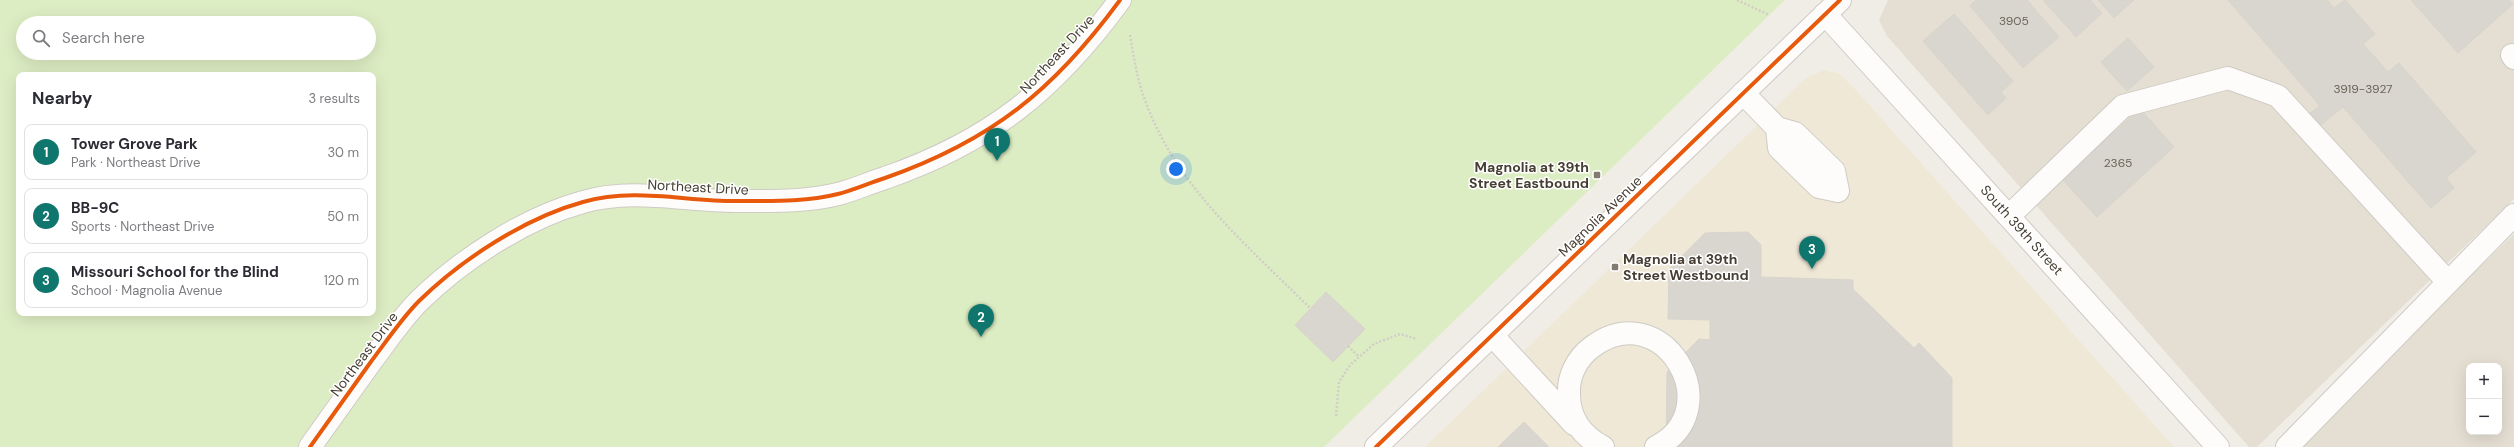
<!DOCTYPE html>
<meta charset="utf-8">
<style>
:root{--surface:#fff;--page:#f2f2f3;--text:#2b2b33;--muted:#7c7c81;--line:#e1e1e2;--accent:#0f766e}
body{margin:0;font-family:"DM Sans",sans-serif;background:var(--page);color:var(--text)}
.controls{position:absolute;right:12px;bottom:12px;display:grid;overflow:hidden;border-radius:8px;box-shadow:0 4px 16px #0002}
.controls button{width:36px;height:36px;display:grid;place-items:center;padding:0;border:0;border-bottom:1px solid var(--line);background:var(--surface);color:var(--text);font:20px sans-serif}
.you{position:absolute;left:1176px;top:169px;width:14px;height:14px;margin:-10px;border:3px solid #fff;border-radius:50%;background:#1a73e8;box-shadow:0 0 0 6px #1a73e833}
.badge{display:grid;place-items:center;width:26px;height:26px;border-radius:50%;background:var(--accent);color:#fff;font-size:13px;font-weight:700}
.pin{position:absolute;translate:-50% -33px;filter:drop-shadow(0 1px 2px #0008)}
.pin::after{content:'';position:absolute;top:21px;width:14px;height:12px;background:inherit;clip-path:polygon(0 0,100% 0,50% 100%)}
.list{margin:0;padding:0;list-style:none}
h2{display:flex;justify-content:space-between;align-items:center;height:52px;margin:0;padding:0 16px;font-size:17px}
h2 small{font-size:13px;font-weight:400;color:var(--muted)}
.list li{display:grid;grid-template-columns:26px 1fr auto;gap:12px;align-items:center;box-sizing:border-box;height:56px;margin:0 8px 8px;padding:0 8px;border:1px solid var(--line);border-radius:8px}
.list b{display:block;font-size:15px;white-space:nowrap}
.list p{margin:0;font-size:13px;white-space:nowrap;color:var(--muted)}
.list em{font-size:13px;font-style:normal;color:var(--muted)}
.icon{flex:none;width:22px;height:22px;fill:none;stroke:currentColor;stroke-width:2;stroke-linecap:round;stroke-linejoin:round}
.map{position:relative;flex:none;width:2514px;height:447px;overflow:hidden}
.search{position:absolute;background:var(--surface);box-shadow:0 4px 16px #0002;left:16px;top:16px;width:360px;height:44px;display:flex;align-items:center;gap:10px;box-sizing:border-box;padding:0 14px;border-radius:22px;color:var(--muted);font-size:15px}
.panel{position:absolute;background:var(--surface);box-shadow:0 4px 16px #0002;left:16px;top:72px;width:360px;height:244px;border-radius:8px}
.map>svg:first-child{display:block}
</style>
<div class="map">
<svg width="2514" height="447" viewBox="0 0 2514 447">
<rect width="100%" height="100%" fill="#f0ede6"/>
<g fill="#e5dfd3" fill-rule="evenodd">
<path d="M1888,0H2514V199L2257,447H2249L1887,36L1879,20Z"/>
<path d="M2514,234V447H2293ZM2469,366H2499V432H2469Z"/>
</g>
<path fill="#efe8d7" d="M1824,70L1840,74L1856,90L2174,447H1425L1806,78Z"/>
<path fill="#ddedc3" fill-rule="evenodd" d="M0,0H1785L1324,447H0ZM23,23H369V53H23ZM19,75H373V313H19Z"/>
<g fill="#d9d6cf" stroke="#d8d4cc">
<path d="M1976,0H2027L2059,37L2023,68L1970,6Z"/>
<path d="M2043,0H2090L2102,13L2076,37Z"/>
<path d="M2098,0H2134L2114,18Z"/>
<path d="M2228,0H2327L2334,8L2345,0L2375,34L2363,44L2388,72L2399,63L2476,152L2446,178L2454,188L2431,208L2343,107L2321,125L2310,113L2320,106Z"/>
<path d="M2411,0H2509L2513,4L2458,53Z"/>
<path d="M1954,14L2013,81L2001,92L2006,98L1988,115L1923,41Z"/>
<path d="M2128,38L2154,67L2127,91L2101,62Z"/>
<path d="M2140,109L2174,147L2097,217L2062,179Z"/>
<path d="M1748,232L1761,245V277L1853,280V289L1914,348L1919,343L1952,378V447H1666L1667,372L1699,339L1710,340V320L1668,319L1669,269L1705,233Z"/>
<path d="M1326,292L1365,329L1333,362L1295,325Z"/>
<path d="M1524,422L1549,447H1498Z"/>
</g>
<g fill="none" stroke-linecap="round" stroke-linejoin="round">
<defs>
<g id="minor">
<path d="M1825,14L2218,447"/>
<path d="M2512,55L2514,58"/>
<path d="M1743,93L1777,128L1795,133L1834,171L1838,191L1819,187L1779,148L1777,128"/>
<path d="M2009,216L2123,106L2228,78L2278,96L2448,282"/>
<path d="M1492,335L1574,424"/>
<path d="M310,447C330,419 350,391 370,363C386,342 401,319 419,301C462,259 525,218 583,202C635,187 687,202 740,201C772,201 806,202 838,194C854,190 869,183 885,178C991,141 1054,90 1120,0"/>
<path d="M1376,447L1840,0"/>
<path d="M1603,447C1582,436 1569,418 1569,394C1568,376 1577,358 1592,347C1662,294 1731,409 1656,447"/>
<path d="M2287,447L2514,215"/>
</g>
</defs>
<use href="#minor" stroke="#cecbc4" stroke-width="24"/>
<g stroke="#d1cdc8" stroke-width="2.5" stroke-dasharray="2 2" stroke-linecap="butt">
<path d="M1737,0L1769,15"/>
<path d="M1130,35C1134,57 1137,80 1145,100C1176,187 1247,245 1310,308"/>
<path d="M1348,346L1359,357"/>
<path d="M1336,416L1339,382L1350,365L1374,344L1400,334L1417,339"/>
</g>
<use href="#minor" stroke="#fdfcfb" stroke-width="22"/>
<defs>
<g id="cycleway">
<path d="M310,447C330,419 350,391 370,363C386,342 401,319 419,301C462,259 525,218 583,202C635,187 687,202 740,201C772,201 806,202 838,194C854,190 869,183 885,178C991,141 1054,90 1120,0"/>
<path d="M1376,447L1840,0"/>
</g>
</defs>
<use href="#cycleway" stroke="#fff" stroke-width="6"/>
<use href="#cycleway" stroke="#e8590c" stroke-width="4"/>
</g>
<g fill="#827b71" stroke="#fff" stroke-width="1.5">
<rect x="1593" y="171" width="8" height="8" rx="2"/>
<rect x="1611" y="263" width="8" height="8" rx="2"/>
</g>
<g text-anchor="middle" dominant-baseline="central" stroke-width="3" stroke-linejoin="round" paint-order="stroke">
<g font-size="12" fill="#6c655a">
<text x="2014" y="21">3905</text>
<text x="2363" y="89">3919-3927</text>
<text x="2118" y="163">2365</text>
</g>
<g font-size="14" fill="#463e32" stroke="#fff">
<text transform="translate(1057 54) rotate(-47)">Northeast Drive</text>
<text transform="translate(698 187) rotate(3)">Northeast Drive</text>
<text transform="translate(1600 216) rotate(-44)">Magnolia Avenue</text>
<text transform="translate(2022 230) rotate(48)">South 39th Street</text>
<text transform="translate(364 354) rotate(-53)">Northeast Drive</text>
</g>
<g font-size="14" font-weight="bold" fill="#463e32" stroke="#fff" text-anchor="end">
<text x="1589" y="167">Magnolia at 39th<tspan x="1589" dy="16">Street Eastbound</tspan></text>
<text x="1623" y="259" text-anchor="start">Magnolia at 39th<tspan x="1623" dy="16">Street Westbound</tspan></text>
</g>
</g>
</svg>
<div class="controls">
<button>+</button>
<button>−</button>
</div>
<div class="you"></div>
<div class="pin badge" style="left:997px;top:161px">1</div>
<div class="pin badge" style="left:981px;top:337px">2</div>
<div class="pin badge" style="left:1812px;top:269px">3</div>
<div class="search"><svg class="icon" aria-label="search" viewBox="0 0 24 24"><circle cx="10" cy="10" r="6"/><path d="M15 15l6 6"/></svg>Search here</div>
<section class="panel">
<h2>Nearby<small>3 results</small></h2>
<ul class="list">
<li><span class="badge">1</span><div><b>Tower Grove Park</b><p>Park · Northeast Drive</p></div><em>30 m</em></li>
<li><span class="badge">2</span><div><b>BB-9C</b><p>Sports · Northeast Drive</p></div><em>50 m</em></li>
<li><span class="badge">3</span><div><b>Missouri School for the Blind</b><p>School · Magnolia Avenue</p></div><em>120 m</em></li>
</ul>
</section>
</div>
